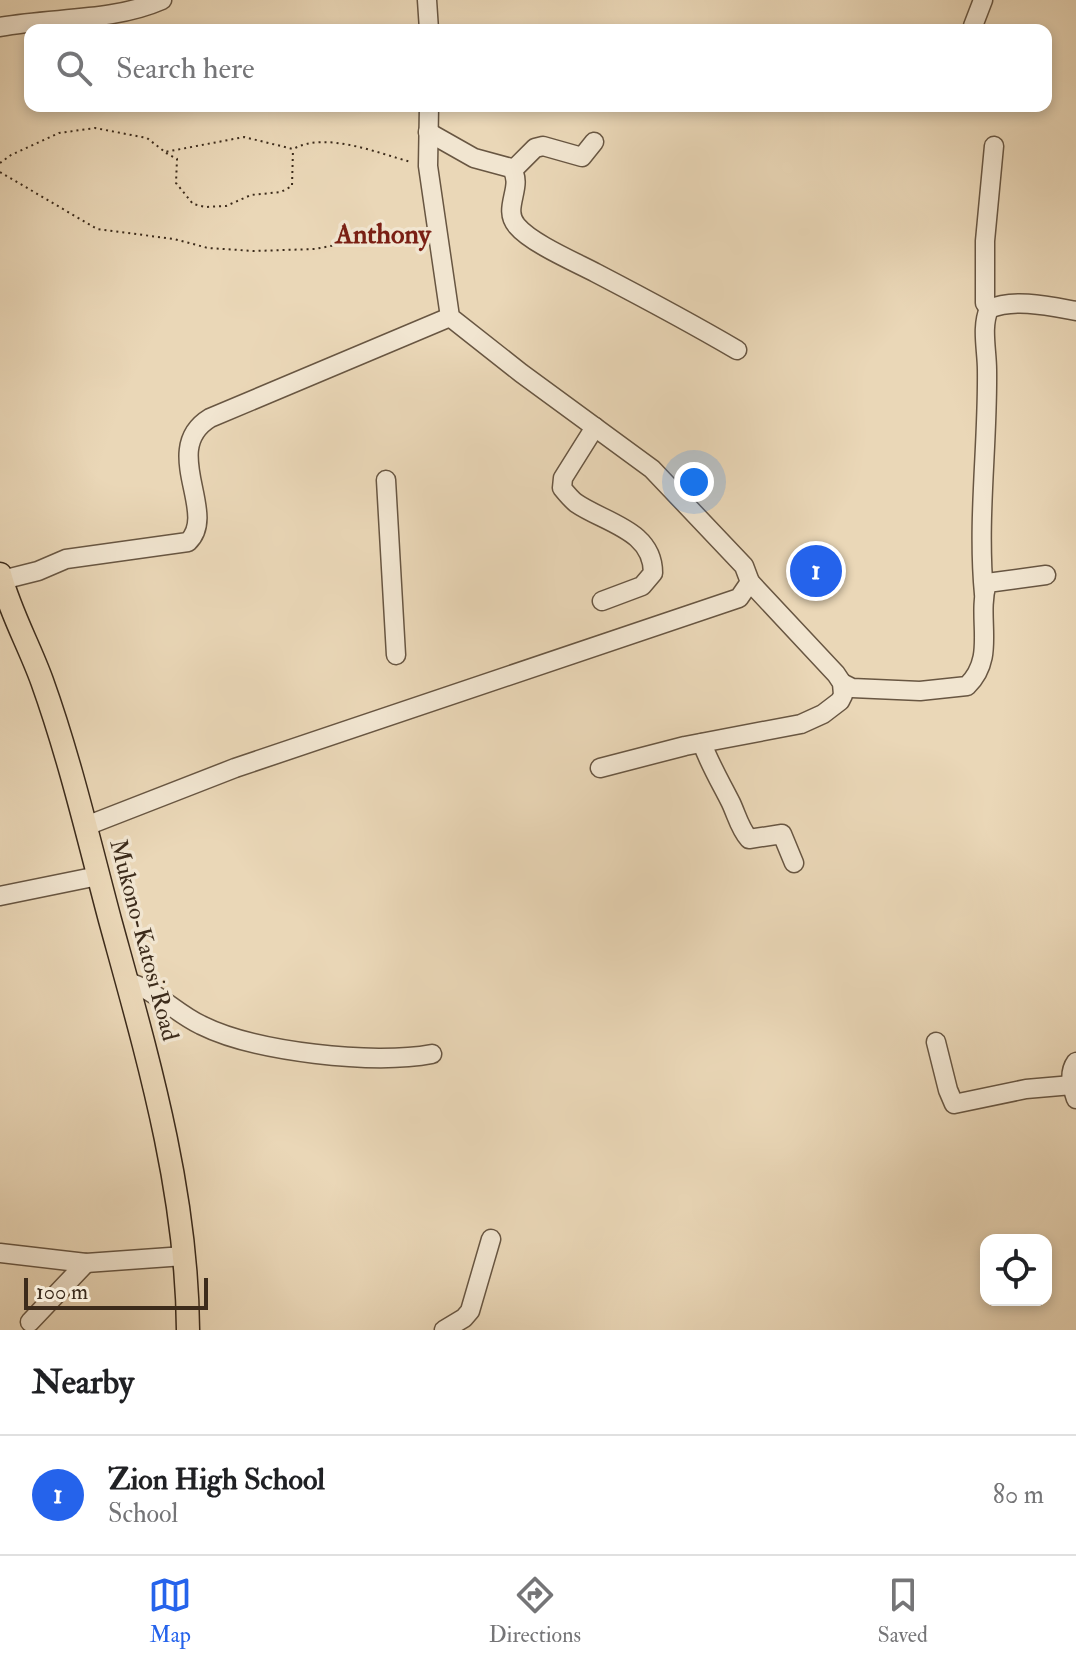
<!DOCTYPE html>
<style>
:root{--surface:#fff;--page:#f6f6f6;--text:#202124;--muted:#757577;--line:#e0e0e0;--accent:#2563eb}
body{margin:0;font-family:"IM FELL Double Pica",serif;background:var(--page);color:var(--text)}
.controls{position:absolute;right:24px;bottom:24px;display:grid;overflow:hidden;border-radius:16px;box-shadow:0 4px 12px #0003}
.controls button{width:72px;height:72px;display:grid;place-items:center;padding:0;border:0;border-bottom:2px solid var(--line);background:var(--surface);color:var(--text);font:40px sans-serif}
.scale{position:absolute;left:24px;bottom:20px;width:184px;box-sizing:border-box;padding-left:8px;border:4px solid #3c2b1b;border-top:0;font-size:22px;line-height:28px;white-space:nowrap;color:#3c2b1b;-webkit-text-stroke:6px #f1e5d0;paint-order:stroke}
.you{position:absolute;left:694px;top:482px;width:28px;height:28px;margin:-20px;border:6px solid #fff;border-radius:50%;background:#1a73e8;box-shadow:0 0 0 12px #1a73e833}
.badge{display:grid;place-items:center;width:52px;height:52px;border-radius:50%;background:var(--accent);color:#fff;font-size:26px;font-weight:700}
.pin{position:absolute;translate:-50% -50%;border:4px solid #fff;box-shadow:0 2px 8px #0006}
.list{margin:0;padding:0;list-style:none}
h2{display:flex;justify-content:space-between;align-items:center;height:104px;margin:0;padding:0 32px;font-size:34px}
h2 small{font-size:26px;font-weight:400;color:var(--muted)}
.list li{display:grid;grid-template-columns:52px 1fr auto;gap:24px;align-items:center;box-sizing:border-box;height:120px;padding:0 32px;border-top:2px solid var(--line)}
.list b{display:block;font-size:30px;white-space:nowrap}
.list p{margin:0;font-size:26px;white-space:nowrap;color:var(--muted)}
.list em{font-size:26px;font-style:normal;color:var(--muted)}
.icon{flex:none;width:44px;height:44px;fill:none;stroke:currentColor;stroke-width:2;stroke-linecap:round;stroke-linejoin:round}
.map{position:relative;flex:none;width:1076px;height:1330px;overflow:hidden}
.search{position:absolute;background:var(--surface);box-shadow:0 4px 12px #0003;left:24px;right:24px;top:24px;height:88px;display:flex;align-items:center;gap:20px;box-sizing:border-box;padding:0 28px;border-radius:16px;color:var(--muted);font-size:30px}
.sheet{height:224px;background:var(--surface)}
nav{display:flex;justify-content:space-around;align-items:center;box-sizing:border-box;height:112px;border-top:2px solid var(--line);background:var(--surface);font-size:22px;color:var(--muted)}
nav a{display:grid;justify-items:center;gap:4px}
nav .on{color:var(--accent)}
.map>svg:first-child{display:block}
</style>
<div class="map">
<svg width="1076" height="1330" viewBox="0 0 1076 1330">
<rect width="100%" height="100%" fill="#ead7b7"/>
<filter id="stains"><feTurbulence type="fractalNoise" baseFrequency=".0025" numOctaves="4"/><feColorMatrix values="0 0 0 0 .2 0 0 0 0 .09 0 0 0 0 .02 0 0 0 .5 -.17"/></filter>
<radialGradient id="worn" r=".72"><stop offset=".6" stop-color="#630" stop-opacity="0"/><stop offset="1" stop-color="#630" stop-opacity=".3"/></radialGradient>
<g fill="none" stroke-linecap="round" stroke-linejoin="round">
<defs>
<g id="minor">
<path d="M427,0L429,30"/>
<path d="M973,26L983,0"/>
<path d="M0,27C53,17 112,22 162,0"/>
<path d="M428,132L474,158L511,168C525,186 501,208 517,226C531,243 575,262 596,273C644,298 691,323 737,350"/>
<path d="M513,170L535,148L543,146L582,157L594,142"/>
<path d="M989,309L985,303V241L994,146"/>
<path d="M595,427L563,478L562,488C566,493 571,499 576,503C605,523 653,530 653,573L642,586L602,601"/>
<path d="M386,480L396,655"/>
<path d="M2,580L38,571L66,559L188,542C219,513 159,449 210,418L450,317"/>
<path d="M984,594C977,519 988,445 987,370C987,350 981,327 989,309C1014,298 1049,306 1076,311"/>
<path d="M842,683L852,688L920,691L967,686C997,657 976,620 987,583L1046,575"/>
<path d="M702,743C710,765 721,783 731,803C737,816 740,829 749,839L782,834L794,863"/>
<path d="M600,768L685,746L801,724L823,714L840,701L843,695L842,683L836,674L750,582"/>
<path d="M86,826L235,768L739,598L750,582L744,566L652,469L521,373L450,317L428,166L429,106"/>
<path d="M0,896L98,876"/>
<path d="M127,982C155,989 175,1013 201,1025C255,1052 373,1065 432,1054"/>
<path d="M936,1042L948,1090L954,1104L1026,1089L1072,1085"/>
<path d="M1076,1062C1068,1073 1072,1087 1076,1099"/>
<path d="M0,1253L86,1263L184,1256"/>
<path d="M30,1322L86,1263"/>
<path d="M444,1330L464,1318L470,1311L491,1239"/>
</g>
<path id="major" d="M0,574C10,612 29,645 42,681C70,759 89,841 110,920C147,1055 187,1189 188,1330"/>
</defs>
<use href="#minor" stroke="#685642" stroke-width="21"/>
<use href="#major" stroke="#3c2b1b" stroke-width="25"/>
<g stroke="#3c2b1b" stroke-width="2" stroke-dasharray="2 4" stroke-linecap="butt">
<path d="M166,153L177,159L176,183L193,204L205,207L226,206L251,195L281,192L292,186L293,149"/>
<path d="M0,163L11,155L59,133L95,128L147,138L165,152L244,137L293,149C326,131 377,153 411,162"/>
<path d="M0,172L97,229L174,239L208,248L254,251L315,249L423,228"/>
</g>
<use href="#minor" stroke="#f1e5d0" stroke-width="18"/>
<use href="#major" stroke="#ead7b7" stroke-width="22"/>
</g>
<g text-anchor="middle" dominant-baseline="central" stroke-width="7" stroke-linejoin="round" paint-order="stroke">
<g font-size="24" fill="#3c2b1b" stroke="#f1e5d0">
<text transform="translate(144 940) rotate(75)">Mukono-Katosi Road</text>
</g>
<g font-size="28" font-weight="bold" fill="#7a1f14" stroke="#f1e5d0">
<text x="383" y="234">Anthony</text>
</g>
</g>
<rect width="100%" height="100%" filter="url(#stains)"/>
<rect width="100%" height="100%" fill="url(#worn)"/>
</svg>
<div class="controls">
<button><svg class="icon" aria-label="locate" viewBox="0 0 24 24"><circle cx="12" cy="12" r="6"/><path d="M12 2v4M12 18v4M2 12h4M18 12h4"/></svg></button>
</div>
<div class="scale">100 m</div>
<div class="you"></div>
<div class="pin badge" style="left:816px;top:571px">1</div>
<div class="search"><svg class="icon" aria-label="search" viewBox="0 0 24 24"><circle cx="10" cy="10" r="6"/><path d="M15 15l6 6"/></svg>Search here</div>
</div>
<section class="sheet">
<h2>Nearby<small></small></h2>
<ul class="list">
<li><span class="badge">1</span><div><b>Zion High School</b><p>School</p></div><em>80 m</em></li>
</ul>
</section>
<nav>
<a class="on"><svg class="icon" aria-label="map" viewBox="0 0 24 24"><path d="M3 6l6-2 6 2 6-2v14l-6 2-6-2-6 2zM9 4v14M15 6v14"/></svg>Map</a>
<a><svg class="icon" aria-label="directions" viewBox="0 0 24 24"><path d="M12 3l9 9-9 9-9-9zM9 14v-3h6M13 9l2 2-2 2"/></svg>Directions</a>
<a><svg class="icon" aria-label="saved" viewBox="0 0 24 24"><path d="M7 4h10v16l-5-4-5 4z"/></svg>Saved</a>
</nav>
